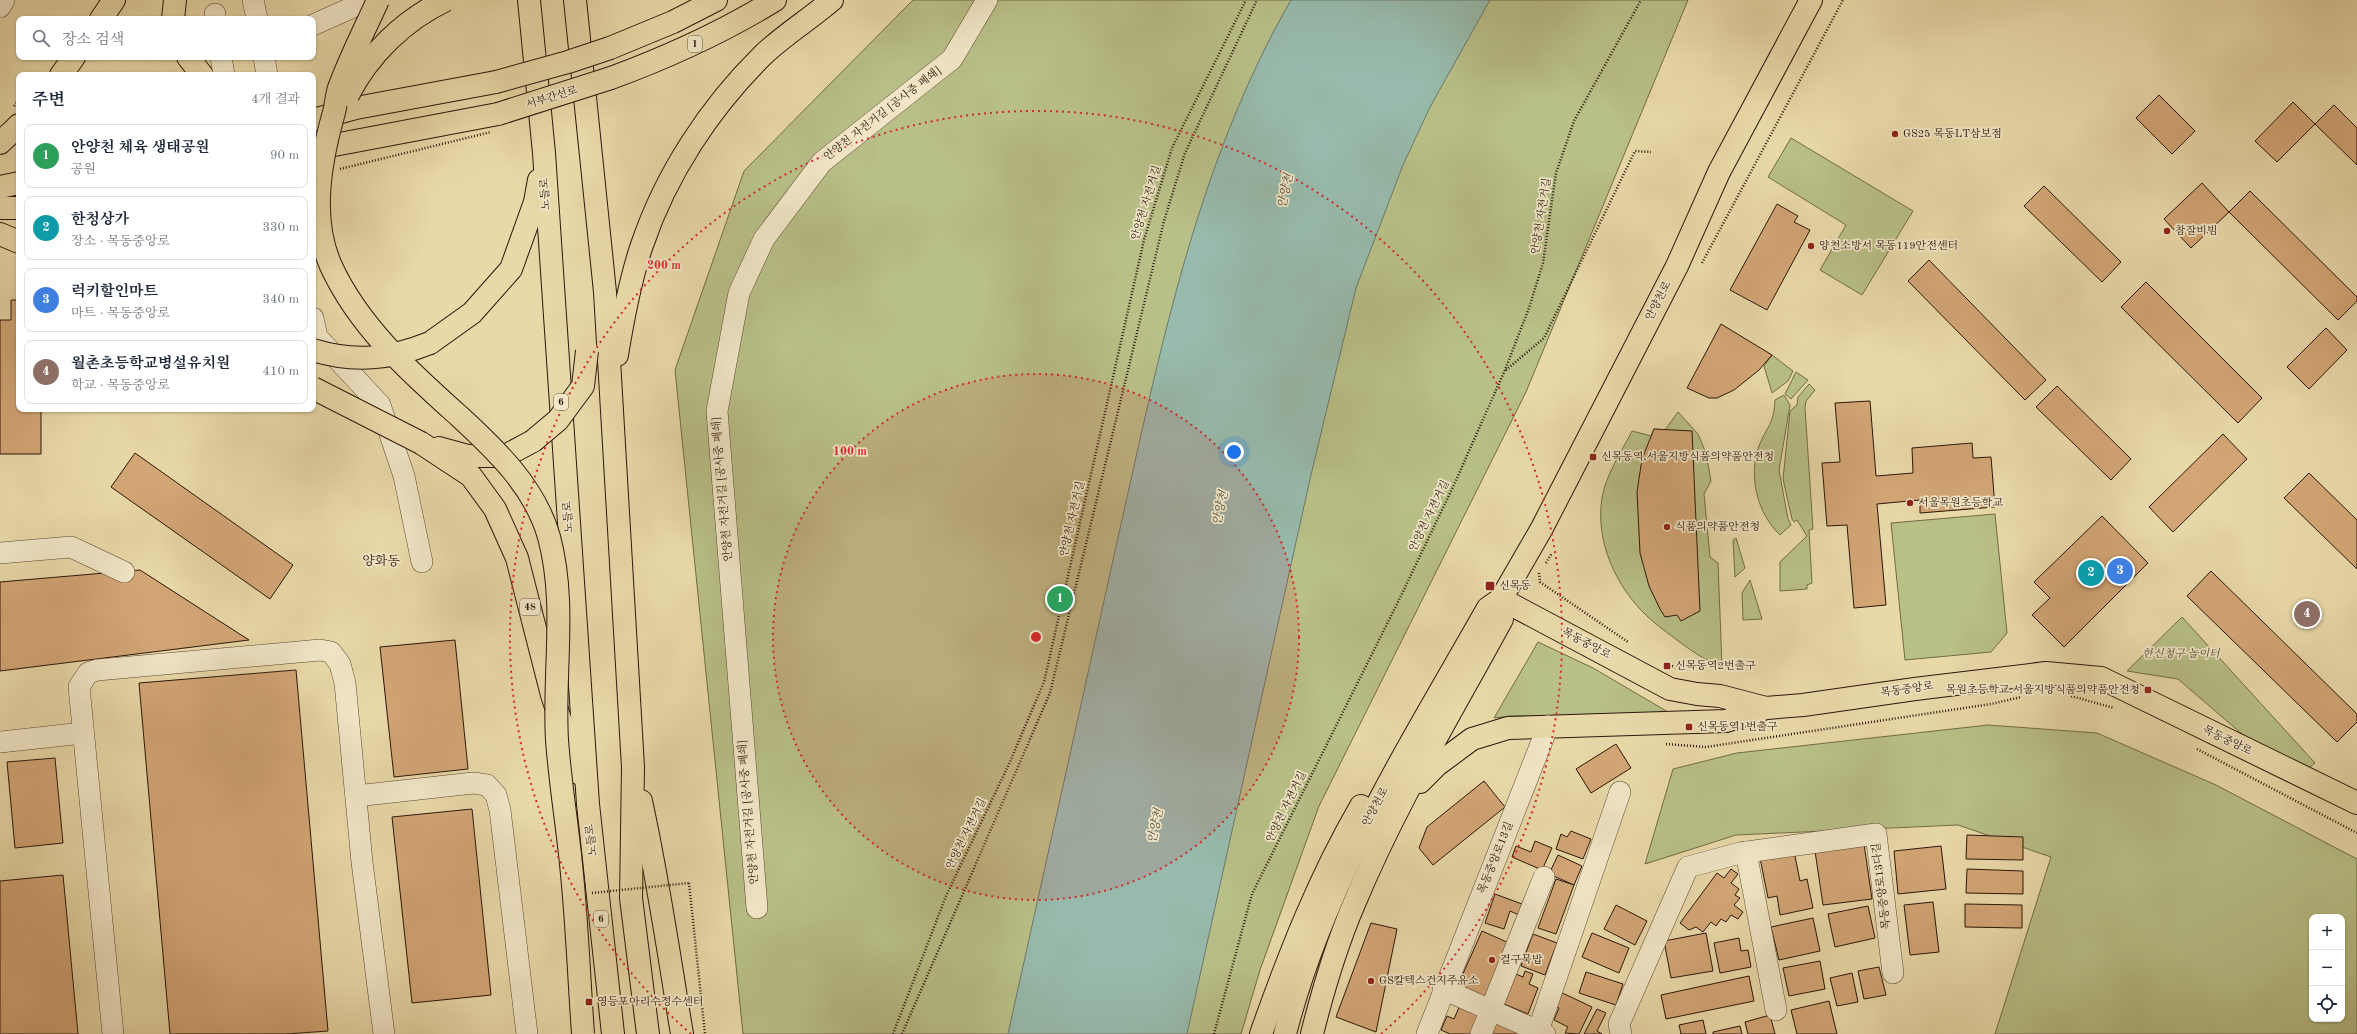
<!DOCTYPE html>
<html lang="ko">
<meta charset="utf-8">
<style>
:root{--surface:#fff;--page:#f6f6f7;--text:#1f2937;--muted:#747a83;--line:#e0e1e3;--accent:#1a73e8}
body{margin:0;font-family:"Old Standard TT","Noto Serif KR",serif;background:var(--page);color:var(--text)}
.controls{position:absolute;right:12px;bottom:12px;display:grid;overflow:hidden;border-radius:8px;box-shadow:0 1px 3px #0004}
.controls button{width:36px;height:36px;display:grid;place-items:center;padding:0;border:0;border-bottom:1px solid var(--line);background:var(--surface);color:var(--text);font:20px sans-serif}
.you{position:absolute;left:1234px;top:452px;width:14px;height:14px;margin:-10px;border:3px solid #fff;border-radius:50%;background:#1a73e8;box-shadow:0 0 0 6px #1a73e833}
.badge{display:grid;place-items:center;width:26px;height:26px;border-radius:50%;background:var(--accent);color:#fff;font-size:13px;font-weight:700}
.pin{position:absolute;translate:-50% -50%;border:2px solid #fff;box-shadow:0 1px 4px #0006}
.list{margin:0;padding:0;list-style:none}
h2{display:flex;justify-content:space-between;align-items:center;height:52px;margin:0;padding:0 16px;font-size:17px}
h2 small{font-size:13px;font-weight:400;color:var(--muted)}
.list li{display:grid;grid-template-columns:26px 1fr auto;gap:12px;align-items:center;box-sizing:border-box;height:64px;margin:0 8px 8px;padding:0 8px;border:1px solid var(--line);border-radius:8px}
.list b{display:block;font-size:15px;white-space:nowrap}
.list p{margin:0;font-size:13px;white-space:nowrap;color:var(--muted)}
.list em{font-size:13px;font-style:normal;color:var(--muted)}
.icon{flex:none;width:22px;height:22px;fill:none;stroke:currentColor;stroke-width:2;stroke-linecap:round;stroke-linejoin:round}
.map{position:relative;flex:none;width:2357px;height:1034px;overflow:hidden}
.search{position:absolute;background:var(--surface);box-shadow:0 1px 3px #0004;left:16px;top:16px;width:300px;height:44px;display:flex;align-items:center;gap:10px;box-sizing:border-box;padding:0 14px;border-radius:8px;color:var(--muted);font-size:15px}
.panel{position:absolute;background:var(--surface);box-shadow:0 1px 3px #0004;left:16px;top:72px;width:300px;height:340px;border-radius:8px}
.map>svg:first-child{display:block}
</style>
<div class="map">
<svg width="2357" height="1034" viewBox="0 0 2357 1034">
<rect width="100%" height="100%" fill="#e9d9a9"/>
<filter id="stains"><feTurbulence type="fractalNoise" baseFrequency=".005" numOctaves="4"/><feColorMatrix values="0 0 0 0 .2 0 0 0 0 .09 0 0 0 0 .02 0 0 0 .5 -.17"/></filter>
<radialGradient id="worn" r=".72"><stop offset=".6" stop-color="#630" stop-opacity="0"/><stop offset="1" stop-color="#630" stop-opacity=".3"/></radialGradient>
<g fill="#b8bf87" stroke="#726a48" fill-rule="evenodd">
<path d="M913,0H1688L1526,392L1319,806L1260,970L1241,1034H743L675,370L744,171Z"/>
<path d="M1791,138L1913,211L1862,295L1820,270L1846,225L1768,177Z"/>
<path d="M1772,355L1793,371L1788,381L1772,393L1764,366Z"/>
<path d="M1796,372L1808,380L1791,399L1785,394Z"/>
<path d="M1809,384L1815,390L1806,401L1805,408L1813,529L1809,530L1812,583L1807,585V589L1780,591V562L1807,536L1797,520L1794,522L1792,519L1783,479L1790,411L1797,405L1798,397Z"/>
<path d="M1784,395L1790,405L1779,470L1788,519L1791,525L1780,535C1757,513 1748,476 1759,446C1767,426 1774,424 1775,400Z"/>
<path d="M1678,412L1698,434L1706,453L1711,481L1704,494L1710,557L1718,563L1722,666C1703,660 1689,649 1673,637C1664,630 1655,624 1647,616C1616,587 1595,541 1602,498C1606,474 1621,453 1632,431L1651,436L1654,429L1665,430Z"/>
<path d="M1995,514L2007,633L1991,652L1905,660L1891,523Z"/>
<path d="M1736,538L1745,568L1735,577L1733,540Z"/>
<path d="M1750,580L1762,619L1743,620L1742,593Z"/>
<path d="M2182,617L2315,763L2303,773L2249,740L2178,679L2127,671Z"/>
<path d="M1538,642L1593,668L1668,712L1650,715L1511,716L1494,718Z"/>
<path d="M1988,725L2097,733L2216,785L2357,859V1034H1995L2051,857L1958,825L1736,835L1645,864L1673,769L1737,753ZM2312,917H2342V1019H2312Z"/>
</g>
<path fill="#97baac" stroke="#6c786b" d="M1291,0H1490L1430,107L1403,165L1356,288L1310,479L1187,1034H1008C1045,867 1082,700 1119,533C1160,351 1197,163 1291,0Z"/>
<g fill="#d3a676" stroke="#2b1509">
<path d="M2159,95L2195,131L2172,154L2136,118Z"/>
<path d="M2293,102L2315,124L2277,162L2255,141Z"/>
<path d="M2334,105L2357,128V165L2315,124Z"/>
<path d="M2202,183L2229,212L2191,248L2164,219Z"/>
<path d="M2044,186L2121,262L2102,282L2024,206Z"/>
<path d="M2250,191L2357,297V301L2338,320L2229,212Z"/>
<path d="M1777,204L1798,216L1794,222L1810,230L1767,310L1730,290Z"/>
<path d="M1929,260L2046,380L2025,400L1908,281Z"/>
<path d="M2146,282L2262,398L2238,423L2121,307Z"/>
<path d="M11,300H19V409H41V454H0V320H11Z"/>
<path d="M1721,324L1772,355L1759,370L1734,390L1717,398H1709L1687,388Z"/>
<path d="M2326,328L2347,350L2309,389L2287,367Z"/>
<path d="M2057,386L2131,459L2111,480L2036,407Z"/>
<path d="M1870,401L1876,476L1913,473L1912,448L1972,443L1973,458L1991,457L1995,507L1920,513V500L1877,504L1886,605L1854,608L1847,525L1827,526L1822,463L1840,462L1835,403Z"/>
<path d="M1654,429L1692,431L1700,611L1681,621L1677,615L1665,617L1660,609L1649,586L1640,553L1637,492L1642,459Z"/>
<path d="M2223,434L2247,459L2173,532L2149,507Z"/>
<path d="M135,453L293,565L270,599L111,487Z"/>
<path d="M2309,473L2357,520V569L2284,498Z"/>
<path d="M2102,516L2148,563L2064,647L2032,615L2050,598L2034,582Z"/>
<path d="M140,570L249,640L0,671V582Z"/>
<path d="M2211,571L2357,714V722L2337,742L2187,596Z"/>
<path d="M455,640L468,769L394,777L380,647Z"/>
<path d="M296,670L328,1031L286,1034H170L139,683Z"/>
<path d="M1616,744L1631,768L1591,793L1576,769Z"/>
<path d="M55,758L63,843L15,848L7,762Z"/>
<path d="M1484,781L1505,807L1433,865L1419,848L1427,827Z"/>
<path d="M472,809L491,995L412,1003L392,817Z"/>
<path d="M1571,831L1591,839L1583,859L1556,849L1561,834L1567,837Z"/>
<path d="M1967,835L2023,837V860L1966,859Z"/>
<path d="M1535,841L1552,848L1542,870L1512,857L1516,846L1531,852Z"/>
<path d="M1864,844L1872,899L1823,905L1815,851Z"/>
<path d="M1941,846L1946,889L1898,894L1894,851Z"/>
<path d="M1794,851L1800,881L1807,879L1813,908L1780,915L1777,896L1768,898L1760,858Z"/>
<path d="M1558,855L1582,866L1574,885L1549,874Z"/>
<path d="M1731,869L1738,874L1731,883L1739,889L1735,895L1740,898L1734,905L1743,912L1738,919L1731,915L1726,922L1721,919L1716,926L1711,922L1703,932L1696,927L1689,930L1680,923L1717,873L1724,878Z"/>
<path d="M1967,869L2023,871V894L1966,893Z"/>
<path d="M63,875L78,1034H0V881Z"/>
<path d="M1556,879L1574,885L1556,934L1538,928Z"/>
<path d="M1495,894L1522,904L1519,915L1510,911L1504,929L1485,923Z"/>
<path d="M1933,902L1939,952L1910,955L1904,905Z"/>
<path d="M1965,904L2022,905V928L1965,927Z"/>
<path d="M1616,905L1647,921L1635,945L1604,929Z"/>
<path d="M1868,906L1875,938L1835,947L1828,914Z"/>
<path d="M1813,918L1820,951L1779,960L1771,927Z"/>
<path d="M1371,923L1397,929L1376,1032L1336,1017Z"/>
<path d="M1482,931L1509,943L1486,997L1458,985Z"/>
<path d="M1592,933L1629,948L1619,973L1582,957Z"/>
<path d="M1706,933L1713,971L1671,978L1664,941Z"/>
<path d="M1533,934L1557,943L1545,975L1521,966Z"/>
<path d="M1739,938L1741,951L1748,950L1751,967L1720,973L1714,943Z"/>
<path d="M1820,961L1825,989L1789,996L1783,968Z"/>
<path d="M1879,967L1886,995L1864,999L1858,971Z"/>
<path d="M1525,971L1533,974L1529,984L1538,988L1528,1014L1504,1004L1516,974L1523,977Z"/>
<path d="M1586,972L1623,984L1616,1005L1579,993Z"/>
<path d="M1852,973L1858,1002L1837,1006L1830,978Z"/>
<path d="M1749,976L1754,1001L1666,1019L1661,995Z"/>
<path d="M1556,990L1592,1007L1579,1034L1565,1033L1568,1027L1554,1020L1559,1008L1550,1004Z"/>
<path d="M1829,1001L1837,1034H1797L1791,1010Z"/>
<path d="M1461,1003L1481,1013L1472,1034H1450L1441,1030L1447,1016L1454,1019Z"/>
<path d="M1597,1009L1606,1013L1597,1031L1602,1034H1584Z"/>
<path d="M1770,1015L1775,1034H1748L1745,1022Z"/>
<path d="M1495,1019L1528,1034H1489Z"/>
<path d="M1703,1020L1706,1034H1681L1679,1025Z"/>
<path d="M1740,1026L1742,1034H1713V1032Z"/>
</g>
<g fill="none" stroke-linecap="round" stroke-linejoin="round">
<defs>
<g id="minor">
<path d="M253,0L257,19"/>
<path d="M0,7L4,0"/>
<path d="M215,14V19"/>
<path d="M313,25L360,4"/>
<path d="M221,57L224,75"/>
<path d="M264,57L267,75"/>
<path d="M313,318L317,337L380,405L404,476L422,562"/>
<path d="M0,553L71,547L124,572"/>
<path d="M0,742L83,733"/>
<path d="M356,796L473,783L487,785L496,795L500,810L527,1034"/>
<path d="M1746,852L1776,1010"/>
<path d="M757,908L717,411L739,293L764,239L822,162L952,59L987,0"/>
<path d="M1443,989L1545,1034"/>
<path d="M1538,1031L1620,792"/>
<path d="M113,1034L79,687L88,673L97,670L320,650L331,652L340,664L345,683L362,862L384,1034"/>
<path d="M1427,1034L1548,726"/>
<path d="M1481,1034L1544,877"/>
<path d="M1621,1034L1619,1024L1688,867L1740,853L1876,834L1893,973"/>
</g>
<g id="major">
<path d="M529,0L544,153L588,804L613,1034"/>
<path d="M575,0L605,292L633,767L631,898L648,1034"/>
<path d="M101,19L114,0"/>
<path d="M173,19L175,0"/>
<path d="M610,48L673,22L716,0"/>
<path d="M188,57L202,75"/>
<path d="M61,75L74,57"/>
<path d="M611,78C668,57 723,32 775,0"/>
<path d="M313,120L356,108L496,82"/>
<path d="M0,143L19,125"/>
<path d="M313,149L498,114"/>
<path d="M0,187L19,183"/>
<path d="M0,208H19"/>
<path d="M0,234L19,242"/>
<path d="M430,343L472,313L511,269L535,202L539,180"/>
<path d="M617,355C623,318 630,280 642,245C666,174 710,107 763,55C784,35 810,19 832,0"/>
<path d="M421,443L471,476L495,509L517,558L552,695L578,773"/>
<path d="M439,448L468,456H505L533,441"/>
<path d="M1501,599L1670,689L1697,694L1720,696L1766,708L1803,705L1915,689L2046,673L2101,678L2357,803"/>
<path d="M1420,782L1437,765L1472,739L1508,728L1726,721L1766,708"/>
<path d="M641,801C658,878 669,956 682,1034"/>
<path d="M1261,1034C1289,955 1319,878 1361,806"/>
<path d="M1285,1034C1324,880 1411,744 1488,608L1501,599L1542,528L1677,266L1719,172L1811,0"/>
<path d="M1312,1034C1323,990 1336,946 1354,904C1395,805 1451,713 1502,619L1501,599"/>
</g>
</defs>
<use href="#minor" stroke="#5a4631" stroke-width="22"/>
<use href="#major" stroke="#2b1509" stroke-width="24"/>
<g stroke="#2b1509" stroke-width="2.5" stroke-dasharray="1 2" stroke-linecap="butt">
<path d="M14,106L19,100"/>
<path d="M1702,263L1843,0"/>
<path d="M1506,370L1544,338L1635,151L1651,152"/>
<path d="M1546,563L1552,553"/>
<path d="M1539,573L1540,582L1628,642"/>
<path d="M1672,666L1684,670"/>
<path d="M2071,696L2114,708"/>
<path d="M1666,744L1706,747L1991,704L2021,697"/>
<path d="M2197,749L2357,833"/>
<path d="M689,883L705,1034"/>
<path d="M893,1034L946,896L1009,764L1044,682L1144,240L1172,148L1246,0"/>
<path d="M902,1034L1050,693L1164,221L1185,153L1257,0"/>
<path d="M1214,1034L1252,894L1398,602L1453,487L1505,370L1529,308L1543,263L1556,173L1574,121L1641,0"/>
</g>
<use href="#minor" stroke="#f1e6c7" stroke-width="21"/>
<use href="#major" stroke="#e9d9a9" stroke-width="22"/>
<defs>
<g id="major-bridge">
<path d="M378,0C365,29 350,58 339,88C336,97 336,107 333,116C320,163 310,219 331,266C359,327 410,372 459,416C496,450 535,487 549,537C567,604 553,672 557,740C560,782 567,823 571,864C577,921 579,978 583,1034"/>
<path d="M496,82L568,62L610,48"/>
<path d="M348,95C369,54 404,20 446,0"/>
<path d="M498,114L611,78"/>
<path d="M313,350C355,363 390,359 430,343"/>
<path d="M313,388L421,443"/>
<path d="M533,441L558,420L583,386L587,351"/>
</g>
</defs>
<use href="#major-bridge" stroke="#2b1509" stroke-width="24" stroke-linecap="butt"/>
<g stroke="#2b1509" stroke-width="2.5" stroke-dasharray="1 2" stroke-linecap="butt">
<path d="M340,169L491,132"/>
<path d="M592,893L689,883"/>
</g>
<use href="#major-bridge" stroke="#e9d9a9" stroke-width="22"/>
</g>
<circle cx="1036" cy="637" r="263" fill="#d62828" fill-opacity=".12"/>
<g fill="none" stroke="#d62828" stroke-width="2" stroke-dasharray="2 4">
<circle cx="1036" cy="637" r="263"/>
<path d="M691 1034A526 526 0 1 1 1381 1034"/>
</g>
<g fill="#8f2418" stroke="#f1e6c7" stroke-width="1.5">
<circle cx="1895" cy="134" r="4"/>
<circle cx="2167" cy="231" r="4"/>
<circle cx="1811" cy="246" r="4"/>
<rect x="1589" y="453" width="8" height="8" rx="2"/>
<circle cx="1910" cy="503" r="4"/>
<circle cx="1667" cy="527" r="4"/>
<rect x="1485" y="581" width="10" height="10" rx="2"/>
<rect x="1663" y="662" width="8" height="8" rx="2"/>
<rect x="2144" y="686" width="8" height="8" rx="2"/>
<rect x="1685" y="723" width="8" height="8" rx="2"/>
<circle cx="1492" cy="960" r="4"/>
<circle cx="1371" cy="981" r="4"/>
<rect x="585" y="998" width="8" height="8" rx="2"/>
</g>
<g text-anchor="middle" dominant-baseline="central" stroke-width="3.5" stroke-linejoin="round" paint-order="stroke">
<g fill="#f1e6c7" stroke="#665442" stroke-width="1">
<rect x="688" y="36" width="14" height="16" rx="3"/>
<rect x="554" y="394" width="14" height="16" rx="3"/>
<rect x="520" y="599" width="20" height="16" rx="3"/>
<rect x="594" y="911" width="14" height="16" rx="3"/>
</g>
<g font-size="10" font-weight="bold" fill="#2b1509">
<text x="695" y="44">1</text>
<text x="561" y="402">6</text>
<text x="530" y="607">48</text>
<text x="601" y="919">6</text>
</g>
<g font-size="11" fill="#2b1509" stroke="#f1e6c7">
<text transform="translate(552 98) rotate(-17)">서부간선로</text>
<text transform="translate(883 114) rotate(-38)">안양천 자전거길 [공사중 폐쇄]</text>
<text transform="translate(546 194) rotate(-94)">노들로</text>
<text transform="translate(1147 203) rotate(-73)">안양천 자전거길</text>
<text transform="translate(1542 216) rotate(-81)">안양천 자전거길</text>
<text transform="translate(1659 301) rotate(-63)">안양천로</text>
<text transform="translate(723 489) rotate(-95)">안양천 자전거길 [공사중 폐쇄]</text>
<text transform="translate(1430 516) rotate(-64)">안양천 자전거길</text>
<text transform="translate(569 517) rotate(-94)">노들로</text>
<text transform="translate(1073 519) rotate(-77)">안양천 자전거길</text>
<text transform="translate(1586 644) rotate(28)">목동중앙로</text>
<text transform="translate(1907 690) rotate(-8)">목동중앙로</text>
<text transform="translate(2227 741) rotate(26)">목동중앙로</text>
<text transform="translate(1287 807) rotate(-64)">안양천 자전거길</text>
<text transform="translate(1376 807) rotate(-62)">안양천로</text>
<text transform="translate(749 812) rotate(-95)">안양천 자전거길 [공사중 폐쇄]</text>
<text transform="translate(967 834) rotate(-64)">안양천 자전거길</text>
<text transform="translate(592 840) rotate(-97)">노들로</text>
<text transform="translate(1496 858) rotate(-68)">목동중앙로13길</text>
<text transform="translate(1882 886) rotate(-97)">목동중앙로13다길</text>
</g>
<g font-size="11" fill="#2b1509" stroke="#f1e6c7" text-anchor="start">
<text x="1903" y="134">GS25 목동LT삼보점</text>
<text x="2175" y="231">참잘비빔</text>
<text x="1819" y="246">양천소방서 목동119안전센터</text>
<text x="1601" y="457">신목동역.서울지방식품의약품안전청</text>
<text x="1918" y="503">서울목원초등학교</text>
<text x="1675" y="527">식품의약품안전청</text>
<text x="1499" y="586">신목동</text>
<text x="1675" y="666">신목동역2번출구</text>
<text x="2140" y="690" text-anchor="end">목원초등학교.서울지방식품의약품안전청</text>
<text x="1697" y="727">신목동역1번출구</text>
<text x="1500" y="960">걸구묵밥</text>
<text x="1379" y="981">GS칼텍스건지주유소</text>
<text x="597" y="1002">영등포아리수정수센터</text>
</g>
<g font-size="11" font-style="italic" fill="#55482f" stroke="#f1e6c7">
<text x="2181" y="654">한신청구 놀이터</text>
</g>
<g font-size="12" font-style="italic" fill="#514f42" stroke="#f1e6c7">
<text transform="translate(1286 191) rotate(-78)">안양천</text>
<text transform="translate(1221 508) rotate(-78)">안양천</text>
<text transform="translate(1156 826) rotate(-78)">안양천</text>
</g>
<g font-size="13" fill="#2b1509" stroke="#f1e6c7">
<text x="381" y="561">양화동</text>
</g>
</g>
<circle cx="1036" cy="637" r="6" fill="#d62828" stroke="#f1e6c7" stroke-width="2"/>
<g font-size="12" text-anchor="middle" font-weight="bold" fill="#d62828" stroke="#f1e6c7" stroke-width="3.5" stroke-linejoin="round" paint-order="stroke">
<text x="664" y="269">200 m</text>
<text x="850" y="455">100 m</text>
</g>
<rect width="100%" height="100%" filter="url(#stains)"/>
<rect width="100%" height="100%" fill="url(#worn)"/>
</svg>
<div class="controls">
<button>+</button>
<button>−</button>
<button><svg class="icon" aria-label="locate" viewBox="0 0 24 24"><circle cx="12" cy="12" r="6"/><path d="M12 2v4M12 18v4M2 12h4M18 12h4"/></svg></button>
</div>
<div class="you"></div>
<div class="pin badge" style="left:1060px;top:599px;background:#2e9e5b">1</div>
<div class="pin badge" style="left:2091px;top:573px;background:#0f9aa8">2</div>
<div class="pin badge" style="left:2120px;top:571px;background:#3f7fe0">3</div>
<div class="pin badge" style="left:2307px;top:614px;background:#8d6e63">4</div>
<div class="search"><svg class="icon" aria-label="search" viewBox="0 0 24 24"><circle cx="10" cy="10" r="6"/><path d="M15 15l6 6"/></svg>장소 검색</div>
<section class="panel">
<h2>주변<small>4개 결과</small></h2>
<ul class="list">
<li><span class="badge" style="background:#2e9e5b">1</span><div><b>안양천 체육 생태공원</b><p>공원</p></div><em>90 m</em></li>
<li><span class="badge" style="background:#0f9aa8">2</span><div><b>한청상가</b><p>장소 · 목동중앙로</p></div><em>330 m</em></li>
<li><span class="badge" style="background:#3f7fe0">3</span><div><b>럭키할인마트</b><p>마트 · 목동중앙로</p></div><em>340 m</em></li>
<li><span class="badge" style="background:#8d6e63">4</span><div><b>월촌초등학교병설유치원</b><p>학교 · 목동중앙로</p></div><em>410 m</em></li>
</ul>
</section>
</div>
